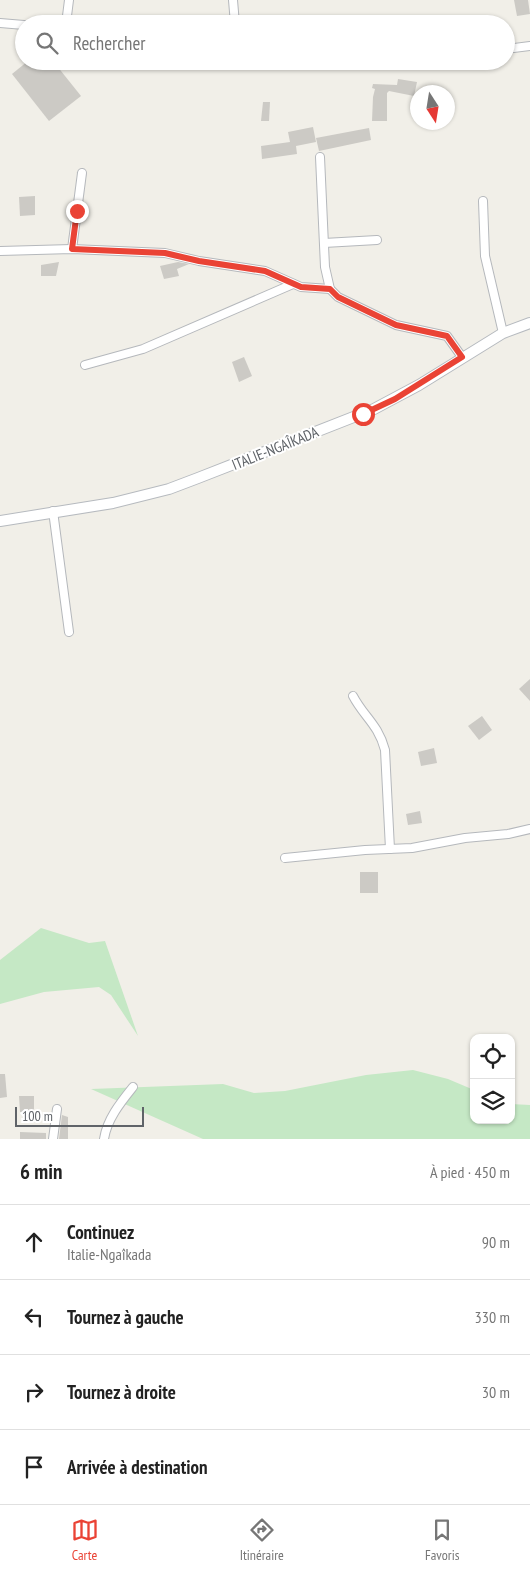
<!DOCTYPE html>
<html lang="fr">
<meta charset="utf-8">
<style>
:root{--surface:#fff;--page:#f6f6f6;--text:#222;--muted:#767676;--line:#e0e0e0;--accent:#ea4335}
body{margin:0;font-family:"PT Sans Narrow",sans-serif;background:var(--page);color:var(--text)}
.controls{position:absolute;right:15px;bottom:15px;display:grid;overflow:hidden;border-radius:10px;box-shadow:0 1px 4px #0004}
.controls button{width:45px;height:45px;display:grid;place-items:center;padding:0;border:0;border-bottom:1px solid var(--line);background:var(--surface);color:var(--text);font:25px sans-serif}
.compass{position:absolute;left:410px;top:85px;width:45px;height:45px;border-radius:50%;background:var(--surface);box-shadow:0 1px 4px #0004;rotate:168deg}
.scale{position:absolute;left:15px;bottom:12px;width:129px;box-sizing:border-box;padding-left:5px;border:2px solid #5f6368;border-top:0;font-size:14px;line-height:18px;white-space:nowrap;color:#5f6368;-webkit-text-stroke:4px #fff;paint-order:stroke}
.stop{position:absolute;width:15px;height:15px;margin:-11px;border:4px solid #ea4335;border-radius:50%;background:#fff}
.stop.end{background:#ea4335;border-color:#fff;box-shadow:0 1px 5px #0008}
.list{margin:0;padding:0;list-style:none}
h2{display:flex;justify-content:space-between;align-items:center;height:65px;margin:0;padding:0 20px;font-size:21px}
h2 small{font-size:16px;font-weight:400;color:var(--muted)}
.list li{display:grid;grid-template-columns:32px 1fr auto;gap:15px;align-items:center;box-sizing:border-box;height:75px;padding:0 20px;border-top:1px solid var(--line)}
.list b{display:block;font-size:19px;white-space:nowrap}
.list p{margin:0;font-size:16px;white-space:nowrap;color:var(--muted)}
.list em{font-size:16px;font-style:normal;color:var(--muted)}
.icon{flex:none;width:28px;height:28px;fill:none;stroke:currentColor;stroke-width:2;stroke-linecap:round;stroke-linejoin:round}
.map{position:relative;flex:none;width:530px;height:1139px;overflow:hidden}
.search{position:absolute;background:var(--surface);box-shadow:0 1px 4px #0004;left:15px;right:15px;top:15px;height:55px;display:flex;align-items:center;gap:12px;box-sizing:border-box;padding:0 18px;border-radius:28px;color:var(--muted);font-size:19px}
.sheet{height:365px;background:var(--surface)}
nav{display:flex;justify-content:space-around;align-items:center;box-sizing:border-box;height:70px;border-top:1px solid var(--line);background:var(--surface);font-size:14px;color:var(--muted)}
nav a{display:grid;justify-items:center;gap:2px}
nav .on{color:var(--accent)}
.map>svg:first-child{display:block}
</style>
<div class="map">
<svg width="530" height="1139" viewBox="0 0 530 1139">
<rect width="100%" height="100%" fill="#f1efe8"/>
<g fill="#c5e8c5">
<path d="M41,928L89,943L105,941L138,1036L111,995L99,987L44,992L0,1004V960Z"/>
<path d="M413,1070L448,1079L474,1090V1120H511V1104L530,1105V1139H203L91,1089L223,1084L254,1093L285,1091L366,1075Z"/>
</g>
<g fill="#cccac5">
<path d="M514,0H528L530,14L517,16Z"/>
<path d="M28,61H53L81,96L49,121L12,74Z"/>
<path d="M398,79L417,82L414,96L389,91L387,93V121H372L373,97L375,89L372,88L373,84L397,85Z"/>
<path d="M263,102H270L269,121H261Z"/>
<path d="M313,127L316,142L296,146L297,154L262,159L261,146L290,142L288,132Z"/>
<path d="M369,128L371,140L319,151L316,138Z"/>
<path d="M35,196V215L20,216L19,197Z"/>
<path d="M59,262L56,276H41V265Z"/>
<path d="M178,262L189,264L177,269L179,276L164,279L160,266Z"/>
<path d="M244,357L252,376L239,382L232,362Z"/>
<path d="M530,679V701L519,689Z"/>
<path d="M482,716L492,730L479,740L468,726Z"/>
<path d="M434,748L437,763L421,766L418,752Z"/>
<path d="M420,811L422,823L408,825L406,814Z"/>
<rect x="360" y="872" width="18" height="21"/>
<path d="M0,1074H5L7,1097L0,1098Z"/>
<path d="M19,1096H34V1112H20Z"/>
<path d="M62,1115L68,1117V1139H59Z"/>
<path d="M20,1132L46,1133V1139H20Z"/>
</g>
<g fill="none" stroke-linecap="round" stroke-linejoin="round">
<defs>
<g id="street">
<path d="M233,0L235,24"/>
<path d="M0,23L24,25"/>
<path d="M66,24L69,0"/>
<path d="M506,49L530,46"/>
<path d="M320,157L325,267L330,289L338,297L396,325L447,336L462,357"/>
<path d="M483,201L485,256L503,333"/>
<path d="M324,243L377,240"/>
<path d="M72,249L82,173"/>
<path d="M0,251L72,249L165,253L199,261L265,271L301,287L330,289"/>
<path d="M85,365L143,349L293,284"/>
<path d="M53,511L69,632"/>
<path d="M353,696C364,717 378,724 385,750L390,849"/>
<path d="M285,858L365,850L412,848L465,838L508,834L530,829"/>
<path d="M53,1139L57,1109"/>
<path d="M104,1139C107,1119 121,1102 133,1087"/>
</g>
<path id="secondary" d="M0,521L113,503L169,489L198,478L374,409L419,385L503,333L530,323"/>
</defs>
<use href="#street" stroke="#b5b8bc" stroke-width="10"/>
<use href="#secondary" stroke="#b6babf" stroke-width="12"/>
<use href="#street" stroke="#fff" stroke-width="8"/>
<use href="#secondary" stroke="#fff" stroke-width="10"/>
</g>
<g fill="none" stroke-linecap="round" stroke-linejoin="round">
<path stroke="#ea4335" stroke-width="6" d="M77,211L72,249L165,253L199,261L265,271L301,287L330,289L338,297L396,325L447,336L462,357L395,399L363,414"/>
</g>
<g text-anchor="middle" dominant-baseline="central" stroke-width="4" stroke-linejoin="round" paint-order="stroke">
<g font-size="15" fill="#5f6368" stroke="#fff">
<text transform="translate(275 448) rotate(-22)">ITALIE-NGAÎKADA</text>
</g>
</g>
</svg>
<div class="controls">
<button><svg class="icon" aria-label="locate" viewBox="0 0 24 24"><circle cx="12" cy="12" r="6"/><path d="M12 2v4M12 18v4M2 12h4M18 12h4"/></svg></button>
<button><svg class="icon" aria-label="layers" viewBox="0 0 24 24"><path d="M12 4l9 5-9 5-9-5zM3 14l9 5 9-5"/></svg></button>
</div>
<svg class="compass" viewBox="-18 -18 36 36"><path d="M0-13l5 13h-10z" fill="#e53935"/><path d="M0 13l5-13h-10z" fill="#767676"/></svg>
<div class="scale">100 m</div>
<div class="stop" style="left:363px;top:414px"></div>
<div class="stop end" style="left:77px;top:211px"></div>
<div class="search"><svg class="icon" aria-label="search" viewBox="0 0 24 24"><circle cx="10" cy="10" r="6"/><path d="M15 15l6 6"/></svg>Rechercher</div>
</div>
<section class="sheet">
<h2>6 min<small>À pied · 450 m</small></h2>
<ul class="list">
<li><svg class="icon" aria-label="ahead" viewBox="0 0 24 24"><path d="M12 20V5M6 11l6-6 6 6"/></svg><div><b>Continuez</b><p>Italie-Ngaîkada</p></div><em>90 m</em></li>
<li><svg class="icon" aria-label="left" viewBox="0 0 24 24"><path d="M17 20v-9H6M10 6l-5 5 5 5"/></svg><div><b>Tournez à gauche</b></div><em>330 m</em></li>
<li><svg class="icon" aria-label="right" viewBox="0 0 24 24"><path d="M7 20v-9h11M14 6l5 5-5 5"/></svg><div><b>Tournez à droite</b></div><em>30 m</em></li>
<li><svg class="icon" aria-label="arrive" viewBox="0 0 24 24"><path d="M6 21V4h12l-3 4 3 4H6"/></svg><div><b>Arrivée à destination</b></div></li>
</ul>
</section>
<nav>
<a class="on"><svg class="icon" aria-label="map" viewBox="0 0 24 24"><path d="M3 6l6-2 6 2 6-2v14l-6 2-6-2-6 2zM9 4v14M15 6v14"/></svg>Carte</a>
<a><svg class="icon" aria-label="directions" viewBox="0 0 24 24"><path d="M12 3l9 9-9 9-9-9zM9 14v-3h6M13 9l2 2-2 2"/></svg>Itinéraire</a>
<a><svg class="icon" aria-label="saved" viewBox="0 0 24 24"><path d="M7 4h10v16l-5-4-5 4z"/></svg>Favoris</a>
</nav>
